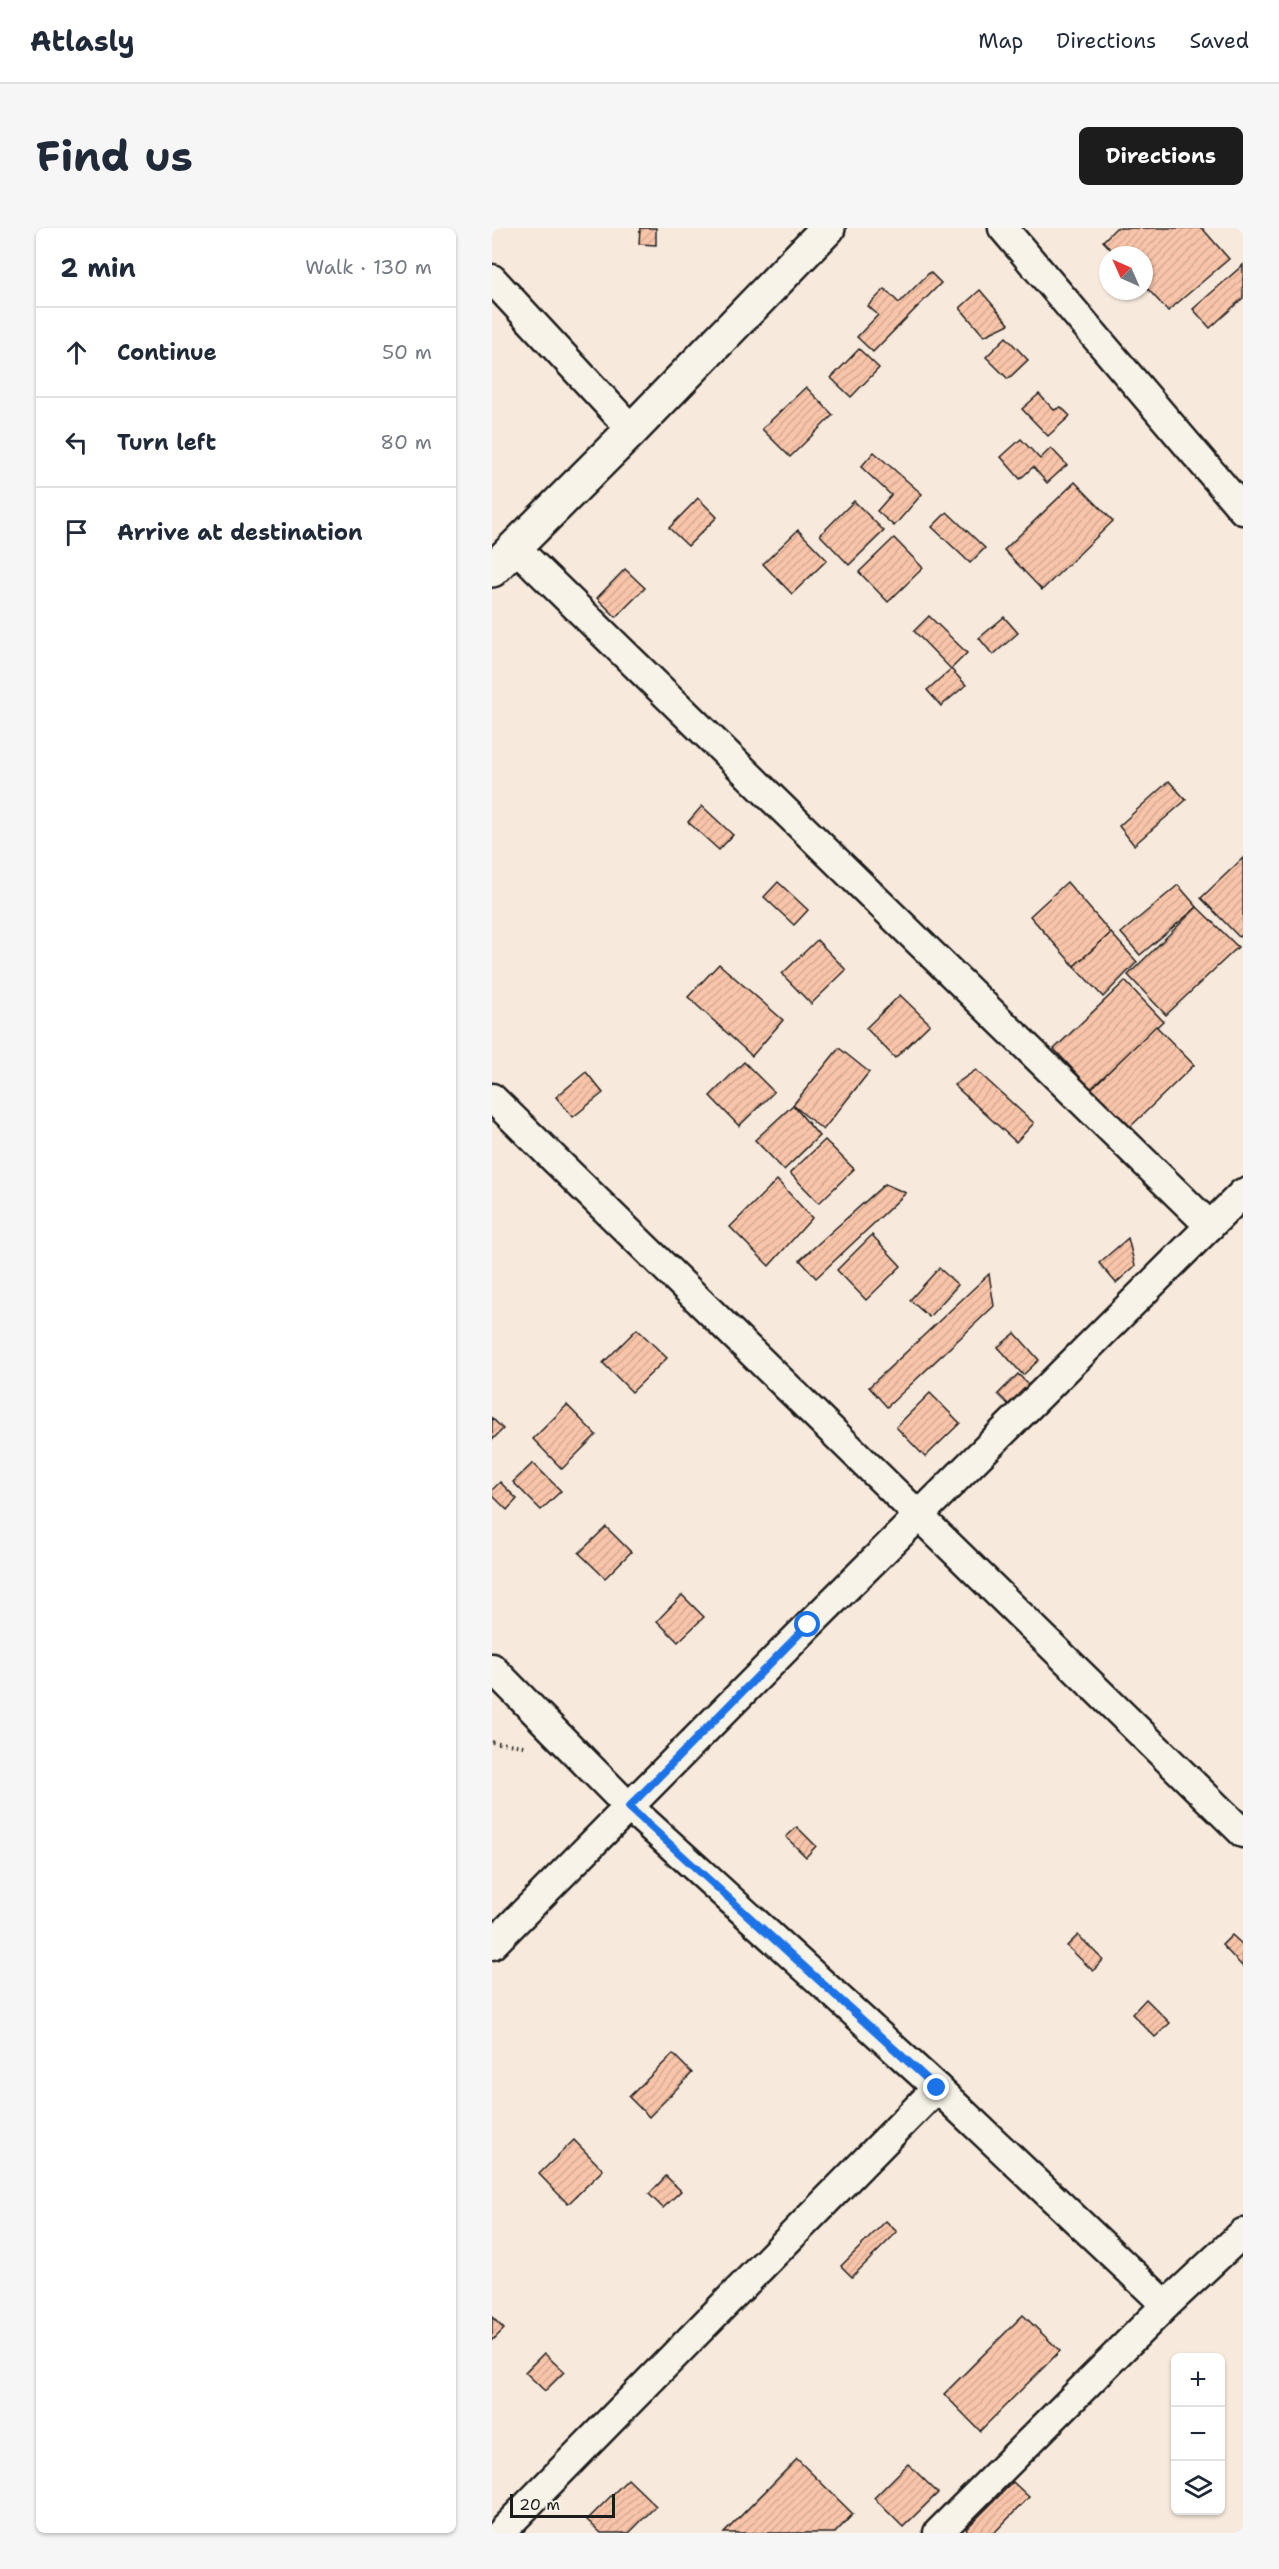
<!DOCTYPE html>
<meta charset="utf-8">
<style>
:root{--surface:#fff;--page:#f6f6f7;--text:#1f2937;--muted:#747a83;--line:#e0e1e3;--accent:#1c1c1c}
body{margin:0;font-family:"Shantell Sans",sans-serif;background:var(--page);color:var(--text)}
.controls{position:absolute;right:18px;bottom:18px;display:grid;overflow:hidden;border-radius:9px;box-shadow:0 2px 4px #0004}
.controls button{width:54px;height:54px;display:grid;place-items:center;padding:0;border:0;border-bottom:2px solid var(--line);background:var(--surface);color:var(--text);font:30px sans-serif}
.compass{position:absolute;left:607px;top:18px;width:54px;height:54px;border-radius:50%;background:var(--surface);box-shadow:0 2px 4px #0004;rotate:315deg}
.scale{position:absolute;left:18px;bottom:15px;width:105px;box-sizing:border-box;padding-left:6px;border:3px solid #1c1c1c;border-top:0;font-size:16px;line-height:21px;white-space:nowrap;color:#1c1c1c;-webkit-text-stroke:4px #f7f3e8;paint-order:stroke}
.stop{position:absolute;width:18px;height:18px;margin:-14px;border:4px solid #1a73e8;border-radius:50%;background:#fff}
.stop.end{background:#1a73e8;border-color:#fff;box-shadow:0 2px 6px #0008}
.list{margin:0;padding:0;list-style:none}
h2{display:flex;justify-content:space-between;align-items:center;height:78px;margin:0;padding:0 24px;font-size:26px}
h2 small{font-size:20px;font-weight:400;color:var(--muted)}
.list li{display:grid;grid-template-columns:39px 1fr auto;gap:18px;align-items:center;box-sizing:border-box;height:90px;padding:0 24px;border-top:2px solid var(--line)}
.list b{display:block;font-size:22px;white-space:nowrap}
.list em{font-size:20px;font-style:normal;color:var(--muted)}
.icon{flex:none;width:33px;height:33px;fill:none;stroke:currentColor;stroke-width:2;stroke-linecap:round;stroke-linejoin:round}
.map{position:relative;flex:none;width:751px;height:2305px;overflow:hidden;border-radius:9px}
header{display:flex;align-items:center;gap:36px;box-sizing:border-box;height:84px;padding:0 30px;background:var(--surface);border-bottom:2px solid var(--line)}
header strong{font-size:28px}
nav{display:flex;gap:33px;margin-inline-start:auto;font-size:21px}
.intro{display:flex;align-items:center;justify-content:space-between;box-sizing:border-box;height:144px;padding:0 36px}
h1{margin:0;font-size:42px}
.button{padding:15px 27px;border-radius:9px;background:var(--accent);color:#fff;font-size:21px;font-weight:700}
main{display:flex;gap:36px;padding:0 36px}
aside{flex:1;background:var(--surface);border-radius:9px;box-shadow:0 2px 4px #0004}
.map>svg:first-child{display:block}
</style>
<header>
<strong>Atlasly</strong>
<nav><a>Map</a><a>Directions</a><a>Saved</a></nav>
</header>
<div class="intro"><h1>Find us</h1><a class="button">Directions</a></div>
<main>
<aside>
<h2>2 min<small>Walk · 130 m</small></h2>
<ul class="list">
<li><svg class="icon" aria-label="ahead" viewBox="0 0 24 24"><path d="M12 20V5M6 11l6-6 6 6"/></svg><div><b>Continue</b></div><em>50 m</em></li>
<li><svg class="icon" aria-label="left" viewBox="0 0 24 24"><path d="M17 20v-9H6M10 6l-5 5 5 5"/></svg><div><b>Turn left</b></div><em>80 m</em></li>
<li><svg class="icon" aria-label="arrive" viewBox="0 0 24 24"><path d="M6 21V4h12l-3 4 3 4H6"/></svg><div><b>Arrive at destination</b></div></li>
</ul>
</aside>
<div class="map">
<svg width="751" height="2305" viewBox="0 0 751 2305">
<defs>
<pattern id="building-hatch" width="6" height="6" patternUnits="userSpaceOnUse" patternTransform="scale(1.5)"><rect width="6" height="6" fill="#f9c5aa"/><path d="M-1 1l2-2M0 6l6-6M5 7l2-2" fill="none" stroke="#d5a992"/></pattern>
</defs>
<rect width="100%" height="100%" fill="#f7eadc"/>
<filter id="ink" filterUnits="userSpaceOnUse"><feTurbulence type="fractalNoise" baseFrequency=".0167" numOctaves="2"/><feDisplacementMap in="SourceGraphic" scale="12" xChannelSelector="R" yChannelSelector="G"/><feConvolveMatrix kernelMatrix="1 2 1 2 8 2 1 2 1" color-interpolation-filters="sRGB"/></filter>
<g filter="url(#ink)">
<g fill="url(#building-hatch)" stroke="#1c1c1c" stroke-width="1.5">
<path d="M148,0H164V17L147,16Z"/>
<path d="M624,0H710L737,31L676,83L652,57V27H624L611,13Z"/>
<path d="M751,37V70L718,100L701,81Z"/>
<path d="M438,44L449,55L381,124L365,109L386,87L376,78L393,61L407,75Z"/>
<path d="M488,62L517,96L492,108L468,80Z"/>
<path d="M514,109L536,132L516,151L494,129Z"/>
<path d="M367,121L387,140L359,169L339,150Z"/>
<path d="M314,159L341,187L298,229L270,201Z"/>
<path d="M547,166L562,182L569,179L578,188L556,208L530,181Z"/>
<path d="M529,211L548,231L559,220L575,237L555,255L541,239L528,251L509,229Z"/>
<path d="M382,224L430,266L402,298L385,283L399,267L369,239Z"/>
<path d="M583,254L621,293L550,362L512,322Z"/>
<path d="M206,270L225,289L196,318L177,300Z"/>
<path d="M362,273L392,303L357,337L328,307Z"/>
<path d="M455,284L493,320L478,335L440,299Z"/>
<path d="M306,302L335,332L300,366L271,336Z"/>
<path d="M402,310L431,340L396,374L367,344Z"/>
<path d="M133,341L153,360L124,389L105,370Z"/>
<path d="M437,388L475,425L459,441L422,403Z"/>
<path d="M512,389L526,405L501,427L487,410Z"/>
<path d="M459,441L474,457L449,478L435,462Z"/>
<path d="M677,553L694,572L642,617L627,598Z"/>
<path d="M210,578L241,607L227,622L196,594Z"/>
<path d="M751,630V705L747,709L709,670Z"/>
<path d="M286,654L316,682L302,697L272,669Z"/>
<path d="M575,654L619,705L582,738L538,688Z"/>
<path d="M686,657L705,679L648,727L629,705Z"/>
<path d="M705,679L746,719L674,787L636,747Z"/>
<path d="M619,705L645,734L611,769L582,738Z"/>
<path d="M325,712L354,742L319,776L290,746Z"/>
<path d="M227,736L291,792L260,828L196,769Z"/>
<path d="M633,753L671,793L599,861L562,821Z"/>
<path d="M408,767L438,796L403,830L374,800Z"/>
<path d="M664,798L702,837L637,900L599,861Z"/>
<path d="M347,820L377,844L331,902L301,877Z"/>
<path d="M252,834L282,864L247,898L218,868Z"/>
<path d="M484,842L542,895L524,914L462,857Z"/>
<path d="M94,844L111,865L81,889L64,869Z"/>
<path d="M301,877L327,908L292,942L263,912Z"/>
<path d="M333,912L362,941L327,975L298,945Z"/>
<path d="M285,952L320,990L277,1038L238,999Z"/>
<path d="M393,956L414,965L324,1050L308,1032Z"/>
<path d="M380,1007L409,1038L374,1072L345,1042Z"/>
<path d="M636,1010L643,1038L624,1055L607,1035Z"/>
<path d="M447,1040L466,1057L437,1089L418,1072Z"/>
<path d="M497,1046L502,1078L395,1179L377,1159Z"/>
<path d="M145,1101L175,1130L140,1164L111,1135Z"/>
<path d="M523,1105L547,1132L531,1147L506,1119Z"/>
<path d="M526,1146L539,1159L519,1179L506,1166Z"/>
<path d="M438,1165L468,1195L433,1229L404,1199Z"/>
<path d="M75,1177L104,1207L70,1241L41,1211Z"/>
<path d="M0,1190L11,1201L0,1212Z"/>
<path d="M41,1235L69,1263L49,1282L21,1254Z"/>
<path d="M8,1254L25,1271L15,1282L0,1267V1262Z"/>
<path d="M114,1299L139,1324L113,1350L87,1325Z"/>
<path d="M190,1367L212,1389L186,1414L165,1393Z"/>
<path d="M305,1599L324,1618L314,1629L294,1609Z"/>
<path d="M586,1707L611,1732L601,1743L575,1718Z"/>
<path d="M740,1707L751,1717V1739L730,1717Z"/>
<path d="M654,1771L678,1795L663,1809L640,1786Z"/>
<path d="M181,1826L200,1845L157,1889L137,1869Z"/>
<path d="M82,1912L111,1942L76,1976L47,1946Z"/>
<path d="M174,1948L189,1963L171,1980L157,1966Z"/>
<path d="M394,1993L405,2004L360,2049L349,2038Z"/>
<path d="M531,2087L568,2123L488,2203L452,2166Z"/>
<path d="M0,2089L12,2101L0,2113Z"/>
<path d="M52,2125L72,2144L53,2163L33,2144Z"/>
<path d="M305,2231L361,2286L343,2305H232Z"/>
<path d="M416,2236L446,2265L411,2299L382,2270Z"/>
<path d="M136,2251L164,2278L137,2305H109L95,2292Z"/>
<path d="M521,2254L537,2269L502,2305H478L474,2301Z"/>
</g>
<g fill="none" stroke-linecap="round" stroke-linejoin="round">
<defs>
<g id="street">
<path d="M511,0L751,282"/>
<path d="M0,51L140,202"/>
<path d="M23,319L718,998"/>
<path d="M0,870L751,1605"/>
<path d="M0,1440L137,1579L445,1860L674,2077"/>
<path d="M0,1717L317,1397L751,965"/>
<path d="M8,2305L445,1860"/>
<path d="M446,2305L674,2077L751,2005"/>
</g>
<path id="secondary" d="M0,342L140,202L336,0"/>
</defs>
<use href="#street" stroke="#1c1c1c" stroke-width="33"/>
<use href="#secondary" stroke="#1c1c1c" stroke-width="38"/>
<path stroke="#1c1c1c" stroke-width="4" stroke-dasharray="1.5 4.5" stroke-linecap="butt" d="M0,1514L32,1518"/>
<use href="#street" stroke="#f7f3e8" stroke-width="28"/>
<use href="#secondary" stroke="#f7f3e8" stroke-width="33"/>
</g>
</g>
<g fill="none" stroke-linecap="round" stroke-linejoin="round" filter="url(#ink)">
<path stroke="#1a73e8" stroke-width="8" d="M316,1397L137,1579L445,1860"/>
</g>
</svg>
<div class="controls">
<button>+</button>
<button>−</button>
<button><svg class="icon" aria-label="layers" viewBox="0 0 24 24"><path d="M12 4l9 5-9 5-9-5zM3 14l9 5 9-5"/></svg></button>
</div>
<svg class="compass" viewBox="-18 -18 36 36"><path d="M0-13l5 13h-10z" fill="#e53935"/><path d="M0 13l5-13h-10z" fill="#747a83"/></svg>
<div class="scale">20 m</div>
<div class="stop" style="left:316px;top:1397px"></div>
<div class="stop end" style="left:445px;top:1860px"></div>
</div>
</main>
